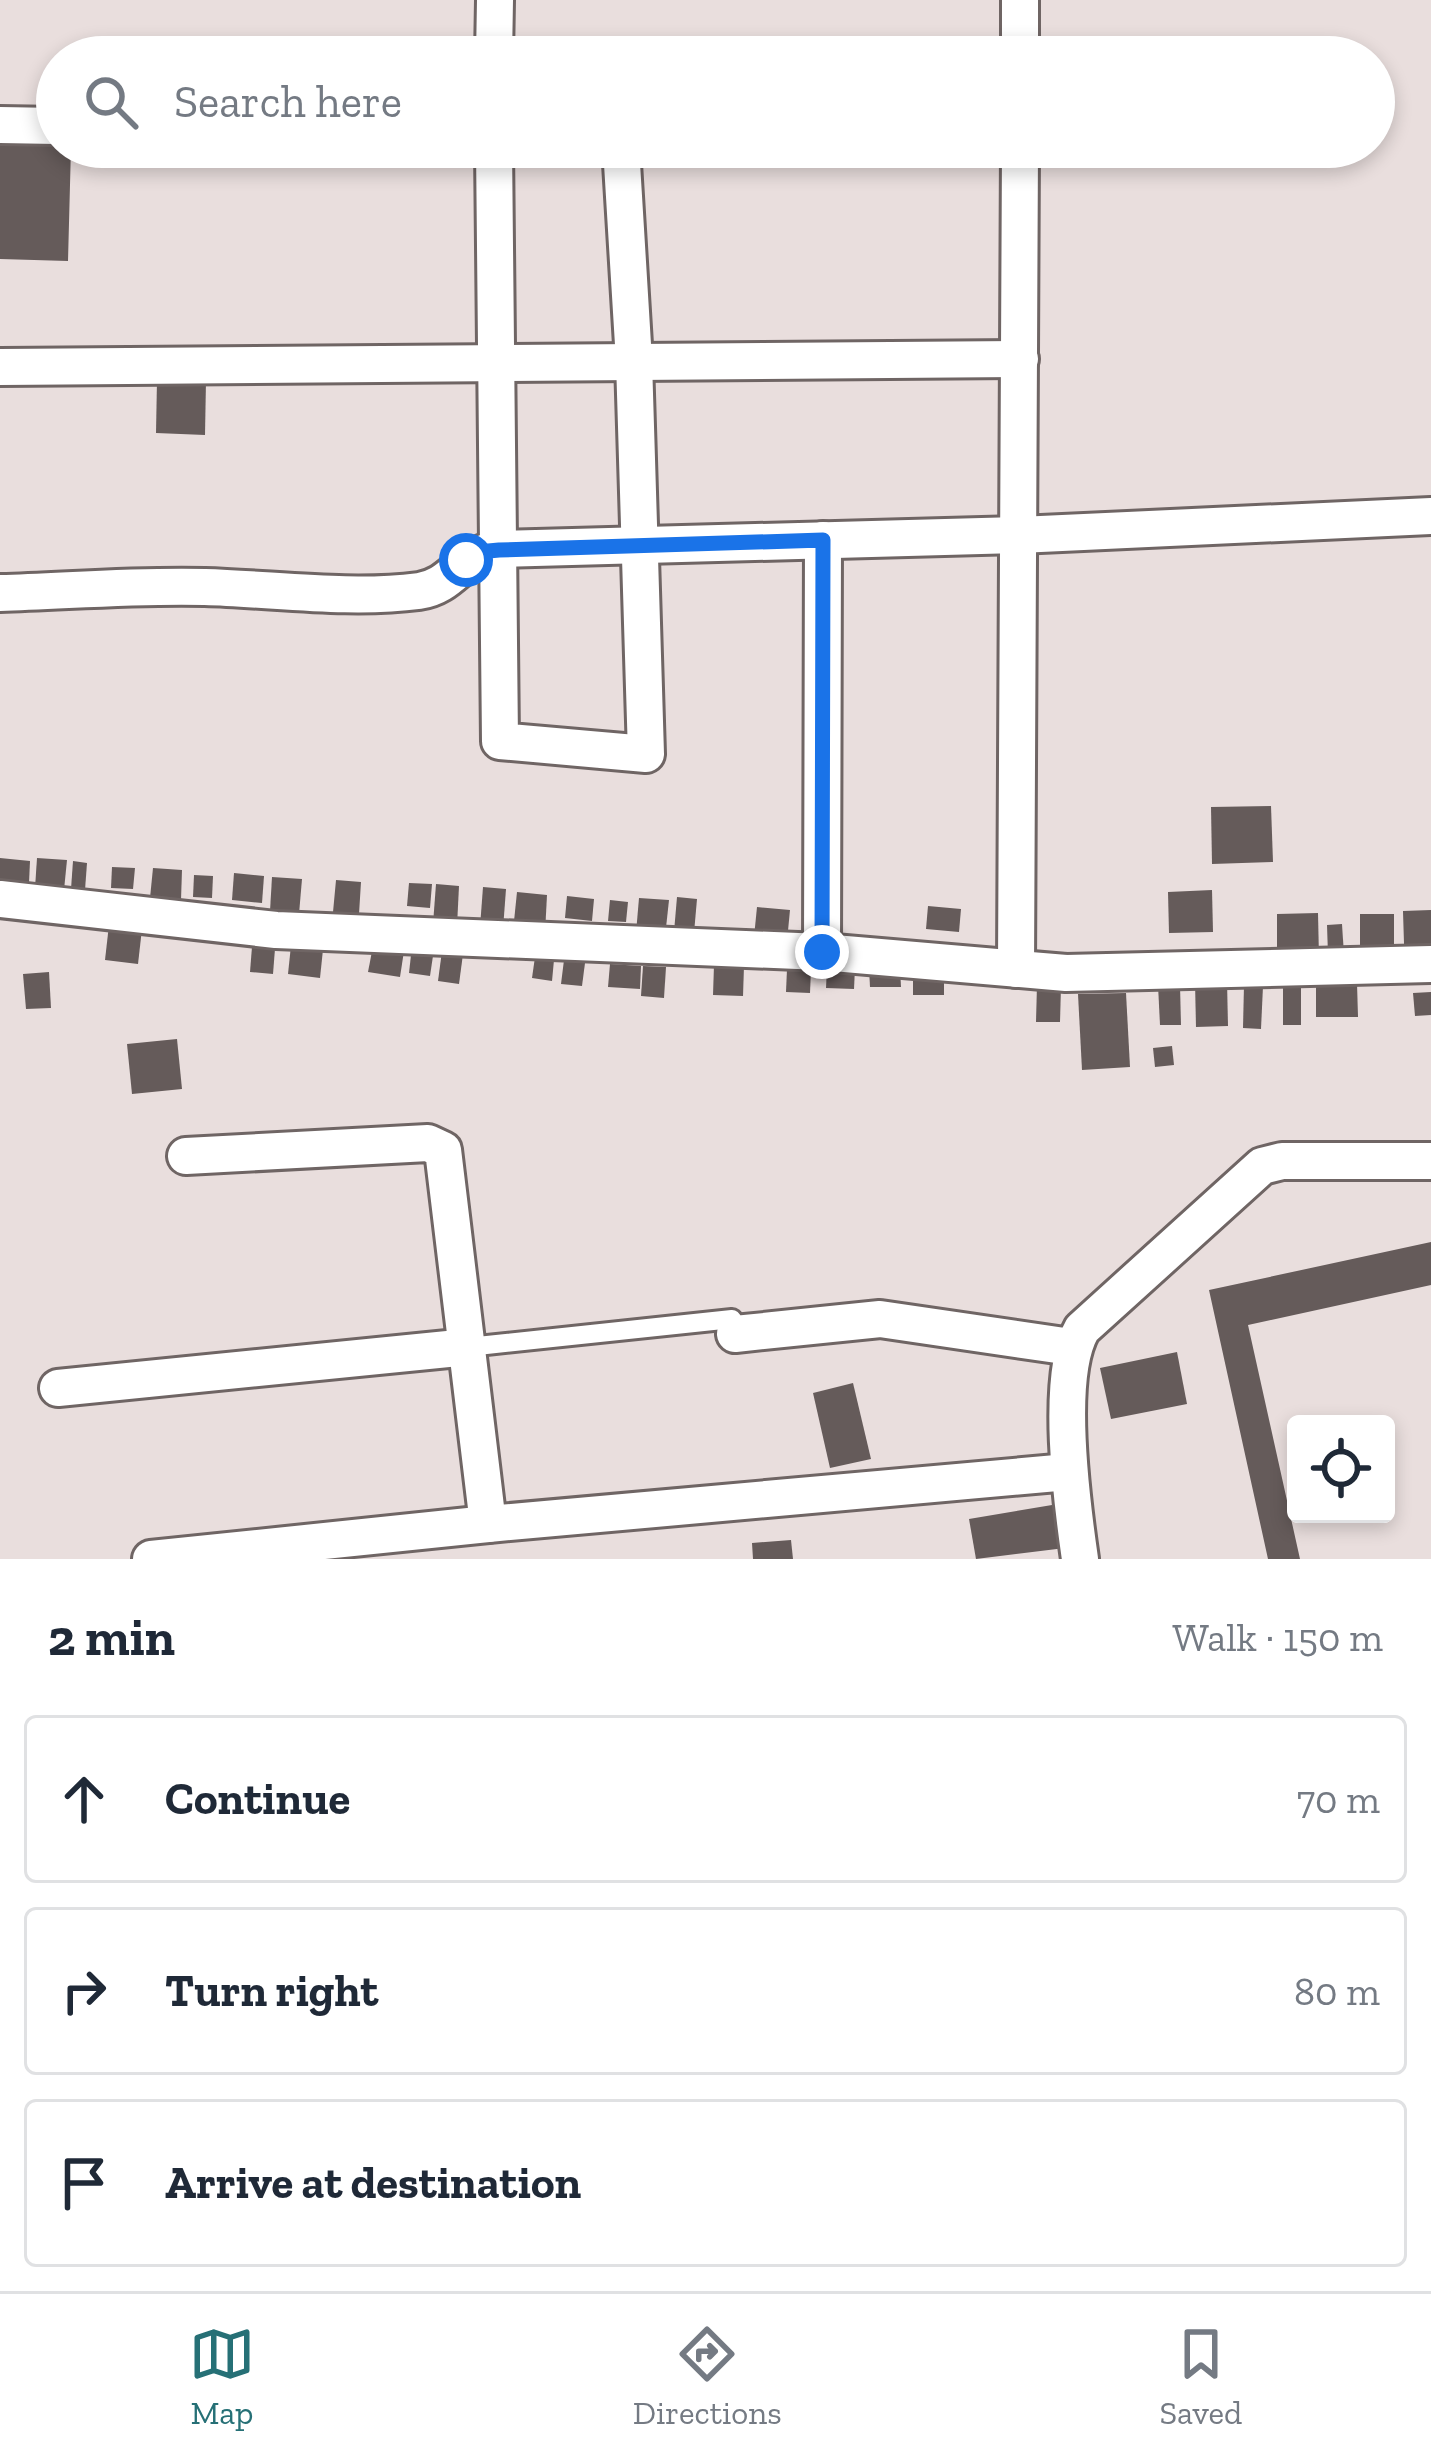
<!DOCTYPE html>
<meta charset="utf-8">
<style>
:root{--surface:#fff;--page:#f6f6f7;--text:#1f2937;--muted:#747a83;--line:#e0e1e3;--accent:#267076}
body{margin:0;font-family:"Zilla Slab",serif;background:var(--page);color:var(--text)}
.controls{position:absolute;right:36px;bottom:36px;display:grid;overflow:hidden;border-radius:12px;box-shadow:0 6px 18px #0003}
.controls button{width:108px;height:108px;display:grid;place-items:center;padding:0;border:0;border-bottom:3px solid var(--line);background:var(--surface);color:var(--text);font:60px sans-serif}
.stop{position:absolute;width:36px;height:36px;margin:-27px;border:9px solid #1a73e8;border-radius:50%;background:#fff}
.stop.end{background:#1a73e8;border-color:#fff;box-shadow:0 3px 12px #0008}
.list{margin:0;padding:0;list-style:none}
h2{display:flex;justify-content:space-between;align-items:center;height:156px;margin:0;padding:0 48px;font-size:51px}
h2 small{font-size:39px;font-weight:400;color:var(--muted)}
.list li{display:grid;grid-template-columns:78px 1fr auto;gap:36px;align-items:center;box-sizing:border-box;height:168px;margin:0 24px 24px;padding:0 24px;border:3px solid var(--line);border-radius:12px}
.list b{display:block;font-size:45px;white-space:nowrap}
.list em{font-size:39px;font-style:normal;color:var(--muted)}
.icon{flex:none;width:66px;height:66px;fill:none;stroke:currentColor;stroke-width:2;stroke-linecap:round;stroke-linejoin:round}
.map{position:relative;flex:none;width:1431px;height:1559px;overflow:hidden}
.search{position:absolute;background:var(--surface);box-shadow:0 6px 18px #0003;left:36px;right:36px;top:36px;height:132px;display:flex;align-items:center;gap:30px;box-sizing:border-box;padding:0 42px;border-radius:66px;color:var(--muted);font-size:45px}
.sheet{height:732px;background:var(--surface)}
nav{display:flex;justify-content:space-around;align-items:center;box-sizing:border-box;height:168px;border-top:3px solid var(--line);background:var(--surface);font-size:33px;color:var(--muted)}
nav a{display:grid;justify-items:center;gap:6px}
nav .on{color:var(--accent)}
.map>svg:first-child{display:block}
</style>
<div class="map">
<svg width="1431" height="1559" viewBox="0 0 1431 1559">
<rect width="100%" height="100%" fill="#e9dedd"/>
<g fill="#655b5a">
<path d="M0,138L57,140V147H71L68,261L0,259Z"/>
<path d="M157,380H206L205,435L156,433Z"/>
<path d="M1271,806L1273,862L1212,864L1211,807Z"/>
<path d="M0,858L30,861L29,883L0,881Z"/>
<path d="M37,858L67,860L64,890L35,888Z"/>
<path d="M73,861L87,863L85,890L71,889Z"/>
<path d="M112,867L135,868L133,889L111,888Z"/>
<path d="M153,868L182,870L181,900L150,898Z"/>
<path d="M234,873L264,876L262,903L232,900Z"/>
<path d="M194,875L213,876L212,898L193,897Z"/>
<path d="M272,877L302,879L299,914L270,911Z"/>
<path d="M336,880L361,882L359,914L333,912Z"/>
<path d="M409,883L432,884L430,908L407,906Z"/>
<path d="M436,884L459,886L457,926L433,924Z"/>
<path d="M483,887L506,889L503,929L480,927Z"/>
<path d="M1212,890L1213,932L1169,933L1168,892Z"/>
<path d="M517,892L547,895L545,933L513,931Z"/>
<path d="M567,896L594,899L592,921L565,918Z"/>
<path d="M677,897L697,899L694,933L674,932Z"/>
<path d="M639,898L669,900L665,937L636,933Z"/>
<path d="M610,900L628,902L626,922L608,921Z"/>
<path d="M928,906L961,909L959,932L926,929Z"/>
<path d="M757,907L790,910L787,941L754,937Z"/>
<path d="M1431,910V944H1404L1403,911Z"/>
<path d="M1318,913L1319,958H1277V914Z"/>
<path d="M1360,914H1394V956L1360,957Z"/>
<path d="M110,916L143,920L138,964L105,960Z"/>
<path d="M1342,924L1344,955H1328L1327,925Z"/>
<path d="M253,934L276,936L273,974L250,972Z"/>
<path d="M292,936L324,940L320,978L288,974Z"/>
<path d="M373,946L404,951L400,977L368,972Z"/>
<path d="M412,946L434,949L430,976L409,973Z"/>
<path d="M442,951L463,954L459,984L438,981Z"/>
<path d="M535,957L554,960L552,981L532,978Z"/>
<path d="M564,960L585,963L582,986L561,984Z"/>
<path d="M610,964L641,966L640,989L608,987Z"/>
<path d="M714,965L744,966L743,996L713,995Z"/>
<path d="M643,966L666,967L664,998L641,996Z"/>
<path d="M827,967L855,968L854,989L826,988Z"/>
<path d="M869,968H900L901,987H870Z"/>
<path d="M787,969L811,970L810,993L786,992Z"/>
<rect x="913" y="969" width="31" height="26"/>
<path d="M49,972L51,1008L26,1009L23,974Z"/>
<path d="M1227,981L1228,1026L1196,1027L1195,982Z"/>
<path d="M1316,983H1357L1358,1017H1316Z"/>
<path d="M1037,985L1061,986L1060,1022H1036Z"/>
<path d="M1158,985H1180L1181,1025H1160Z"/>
<path d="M1244,985L1263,986L1261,1029L1243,1028Z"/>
<rect x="1283" y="986" width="18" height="39"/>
<path d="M1431,992V1015L1415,1016L1413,993Z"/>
<path d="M1126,993L1130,1067L1082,1070L1078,994Z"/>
<path d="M177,1039L182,1089L132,1094L127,1044Z"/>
<path d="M1172,1046L1174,1065L1155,1067L1153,1048Z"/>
<path d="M1431,1242V1285L1248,1325L1300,1559H1268L1209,1290Z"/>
<path d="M1177,1352L1187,1404L1111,1419L1100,1368Z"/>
<path d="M853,1383L871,1459L830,1468L813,1393Z"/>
<path d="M1058,1504L1065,1548L976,1559L969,1519Z"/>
<path d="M791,1540L793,1559H753L752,1543Z"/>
</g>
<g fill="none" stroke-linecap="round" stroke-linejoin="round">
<defs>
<path id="service" d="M468,1347L732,1319"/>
<g id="minor">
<path d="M494,57L495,0"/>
<path d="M1020,57V0"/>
<path d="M0,125L57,126"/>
<path d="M494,147L500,741L646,754L634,361L621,147"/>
<path d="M0,367L1020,359"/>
<path d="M0,593C68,591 137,585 205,587C275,589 349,600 419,591C454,586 460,555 498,549L1019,535L1431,516"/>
<path d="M0,899L276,930L822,952L1066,973L1431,964"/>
<path d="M822,952L823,540"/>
<path d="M1016,969L1020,147"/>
<path d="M186,1156L428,1143L443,1150L488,1524"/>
<path d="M735,1334L880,1319L1071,1347"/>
<path d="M58,1388L468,1347"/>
<path d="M151,1559L488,1524L1068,1472"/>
<path d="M1080,1559C1072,1504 1055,1376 1082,1329L1262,1166L1282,1161H1431"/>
</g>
</defs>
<use href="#service" stroke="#6f6564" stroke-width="24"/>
<use href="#minor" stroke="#6f6564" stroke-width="42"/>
<use href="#service" stroke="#fff" stroke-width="18"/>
<use href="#minor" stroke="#fff" stroke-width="36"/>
</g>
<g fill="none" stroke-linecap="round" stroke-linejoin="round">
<path stroke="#1a73e8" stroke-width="15" d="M466,560L478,552L499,550L823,540L822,952"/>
</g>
</svg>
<div class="controls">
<button><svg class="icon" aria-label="locate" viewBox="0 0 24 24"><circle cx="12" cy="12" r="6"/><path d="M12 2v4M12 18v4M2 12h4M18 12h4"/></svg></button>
</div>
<div class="stop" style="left:466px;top:560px"></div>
<div class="stop end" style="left:822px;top:952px"></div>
<div class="search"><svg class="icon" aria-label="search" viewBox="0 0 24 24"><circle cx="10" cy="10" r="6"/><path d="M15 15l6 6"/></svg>Search here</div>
</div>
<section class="sheet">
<h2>2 min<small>Walk · 150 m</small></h2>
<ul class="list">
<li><svg class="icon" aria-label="ahead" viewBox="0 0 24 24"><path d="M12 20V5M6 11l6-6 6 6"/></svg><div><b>Continue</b></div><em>70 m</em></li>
<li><svg class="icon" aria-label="right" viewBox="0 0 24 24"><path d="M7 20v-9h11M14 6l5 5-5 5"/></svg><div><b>Turn right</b></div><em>80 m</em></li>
<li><svg class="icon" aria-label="arrive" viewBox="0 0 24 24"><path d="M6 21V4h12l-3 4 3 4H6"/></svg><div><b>Arrive at destination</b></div></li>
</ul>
</section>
<nav>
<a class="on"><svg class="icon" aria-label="map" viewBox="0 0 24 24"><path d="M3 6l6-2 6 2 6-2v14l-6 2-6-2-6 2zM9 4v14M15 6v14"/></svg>Map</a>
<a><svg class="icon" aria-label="directions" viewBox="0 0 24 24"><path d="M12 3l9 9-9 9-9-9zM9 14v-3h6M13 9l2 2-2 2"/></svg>Directions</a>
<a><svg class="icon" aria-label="saved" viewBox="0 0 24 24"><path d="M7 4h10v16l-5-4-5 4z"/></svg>Saved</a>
</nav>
